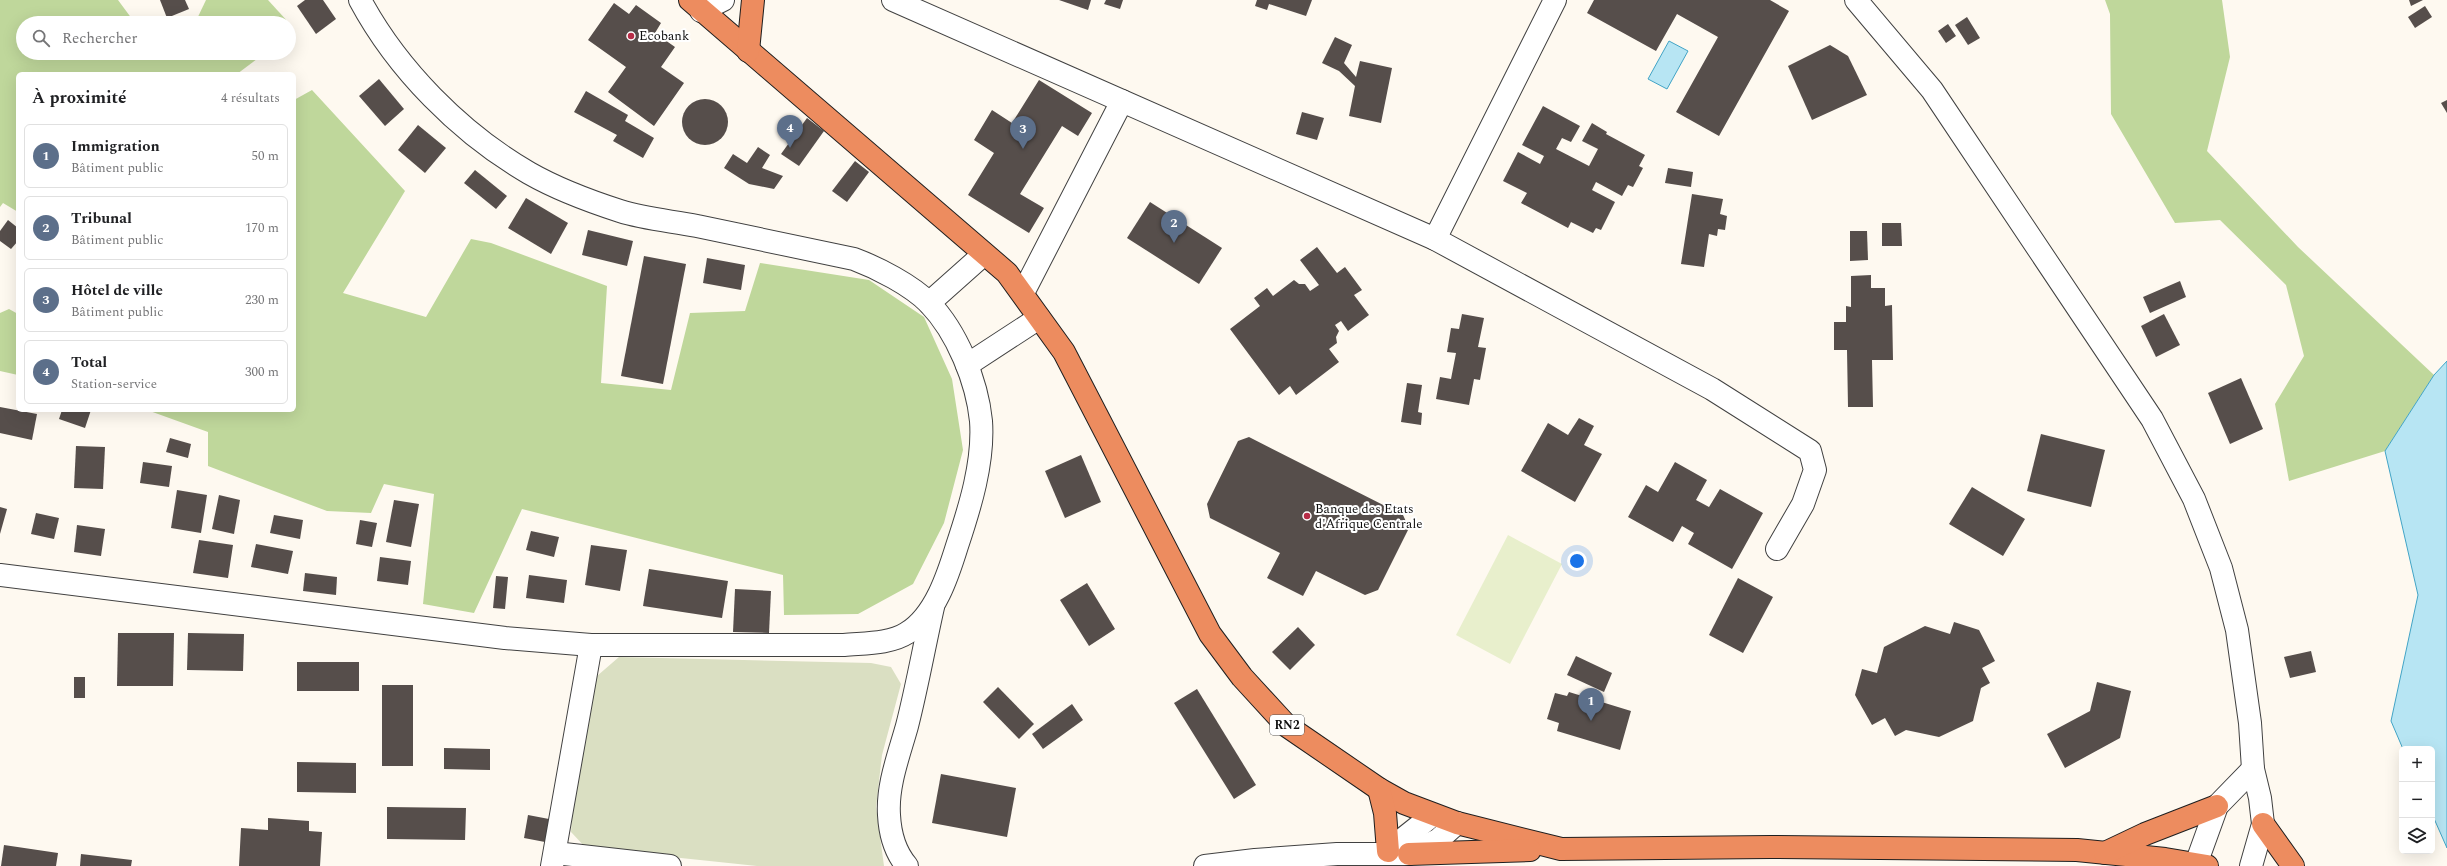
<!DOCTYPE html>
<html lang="fr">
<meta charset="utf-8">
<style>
:root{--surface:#fff;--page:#f2f2f2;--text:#202124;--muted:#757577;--line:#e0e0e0;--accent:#b45309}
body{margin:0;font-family:Spectral,serif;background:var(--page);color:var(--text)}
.controls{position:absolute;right:12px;bottom:12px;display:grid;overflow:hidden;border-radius:6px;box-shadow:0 4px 16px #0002}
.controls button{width:36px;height:36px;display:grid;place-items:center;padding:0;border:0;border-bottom:1px solid var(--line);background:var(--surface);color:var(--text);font:20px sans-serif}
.you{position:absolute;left:1577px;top:561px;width:14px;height:14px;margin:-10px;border:3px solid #fff;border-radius:50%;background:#1a73e8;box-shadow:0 0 0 6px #1a73e833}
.badge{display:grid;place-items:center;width:26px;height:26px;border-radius:50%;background:var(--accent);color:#fff;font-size:13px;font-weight:700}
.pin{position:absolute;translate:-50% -33px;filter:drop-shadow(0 1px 2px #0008)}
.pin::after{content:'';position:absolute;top:21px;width:14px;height:12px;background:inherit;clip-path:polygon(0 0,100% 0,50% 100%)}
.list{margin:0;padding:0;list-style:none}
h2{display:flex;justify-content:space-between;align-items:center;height:52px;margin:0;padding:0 16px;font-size:17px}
h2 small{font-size:13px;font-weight:400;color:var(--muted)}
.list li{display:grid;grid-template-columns:26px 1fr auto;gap:12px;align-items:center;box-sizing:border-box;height:64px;margin:0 8px 8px;padding:0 8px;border:1px solid var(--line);border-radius:6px}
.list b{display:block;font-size:15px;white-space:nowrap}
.list p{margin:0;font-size:13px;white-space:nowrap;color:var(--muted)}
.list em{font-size:13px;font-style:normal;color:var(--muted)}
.icon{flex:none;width:22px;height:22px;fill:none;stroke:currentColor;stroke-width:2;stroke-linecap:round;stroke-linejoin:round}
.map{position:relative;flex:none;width:2447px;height:866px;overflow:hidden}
.search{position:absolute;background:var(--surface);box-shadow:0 4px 16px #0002;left:16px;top:16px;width:280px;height:44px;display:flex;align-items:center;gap:10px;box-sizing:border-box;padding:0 14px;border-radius:22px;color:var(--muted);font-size:15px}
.panel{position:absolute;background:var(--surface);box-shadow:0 4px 16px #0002;left:16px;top:72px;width:280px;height:340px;border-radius:6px}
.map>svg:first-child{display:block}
</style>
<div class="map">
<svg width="2447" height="866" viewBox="0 0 2447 866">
<rect width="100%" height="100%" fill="#fef9f0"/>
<g fill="#bfd79b">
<path d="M0,0H118L135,23H23V53H265L237,74H18V212L3,203L0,207Z"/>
<path d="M206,0H268L289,23H195Z"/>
<path d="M2105,0H2222L2230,57L2207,151L2298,247L2434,375L2385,451L2289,481L2275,404L2304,356L2286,285L2220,220L2175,223L2111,114L2110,14Z"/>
<path d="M312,90L405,191L343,293L426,317L471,239L491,243L607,286L601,383L671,390L690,313L745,311L760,263L869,280L924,317L952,379L963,450L944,523L913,584L858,614L784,615L783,575L522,509L474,613L423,604L434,494L384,484L371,513L327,511L208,466V432L147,410H294V100Z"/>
<path d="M9,309L18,314V375L0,371V313Z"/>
</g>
<path fill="#dadfc2" d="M619,657L871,663L891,667L901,684L882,755L876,807L884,866H757L586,848L571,832L572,817L597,676Z"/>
<path fill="#e8efcc" d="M1508,535L1562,564L1510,664L1456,635Z"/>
<g fill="#b7e5f3" stroke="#42a4c6">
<path d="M1669,41L1688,51L1667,89L1648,79Z"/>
<path d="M2447,361V848L2432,814V749H2403L2391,721L2418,595L2385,451L2434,375Z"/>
</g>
<g fill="#564e4b">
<path d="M160,0H185L189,9L167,18Z"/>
<path d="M305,0H323L336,19L316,34L297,6Z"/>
<path d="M1059,0H1091L1088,10Z"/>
<path d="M1106,0H1123L1120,9L1104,4Z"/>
<path d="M1257,0H1312L1306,16L1269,4L1267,10L1255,6Z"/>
<path d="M1594,0H1770L1789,11L1719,136L1676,112L1718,37L1677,14L1656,51L1587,13Z"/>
<path d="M2409,0H2423L2411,6Z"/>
<path d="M614,3L629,14L636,5L661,23L655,33L675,47L661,67L684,83L654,126L608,92L626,67L588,40Z"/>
<path d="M2425,6L2432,17L2415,28L2408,17Z"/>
<path d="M1967,17L1980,38L1968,45L1955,25Z"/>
<path d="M1948,24L1956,36L1946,43L1938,31Z"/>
<path d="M1335,37L1352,45L1344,63L1356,77L1360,61L1392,68L1381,123L1349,116L1355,86L1339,71L1322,63Z"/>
<path d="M1830,45L1848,56L1867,95L1812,120L1788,66Z"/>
<path d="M379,79L404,109L385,126L359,96Z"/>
<path d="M1039,80L1092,113L1078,136L1062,126L1020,194L1044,208L1029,233L968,195L994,153L974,140L992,110L1012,123Z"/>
<path d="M586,91L628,115L625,121L654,138L643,158L613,141L617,135L574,112Z"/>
<circle cx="705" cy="122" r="23"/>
<path d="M2447,100V113L2441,103Z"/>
<path d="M1543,106L1580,126L1571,142L1562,138L1556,149L1589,166L1598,149L1582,141L1592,123L1607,132L1606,134L1645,155L1639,166L1643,168L1633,187L1628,185L1622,196L1596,182L1592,190L1615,202L1601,230L1596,228L1593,233L1571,222L1568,228L1521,203L1527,193L1503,181L1518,152L1540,164L1544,156L1522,145Z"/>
<path d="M1302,112L1324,118L1317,140L1296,134Z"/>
<path d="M807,118L824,131L799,166L781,154Z"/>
<path d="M418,125L446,148L425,173L398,150Z"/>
<path d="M758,147L770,155L762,168L783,176L774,189L749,184L724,168L733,154L747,163Z"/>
<path d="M855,161L869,172L847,202L832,191Z"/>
<path d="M1668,168L1693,172L1691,187L1665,183Z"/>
<path d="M475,170L507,196L496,209L464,183Z"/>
<path d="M1692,194L1723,199L1720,214L1727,216L1725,230L1718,229L1717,236L1709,234L1704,267L1681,264Z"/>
<path d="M526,198L568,223L551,254L508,228Z"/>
<path d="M1150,202L1222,248L1199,284L1127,238Z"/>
<path d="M8,220L18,228V241L11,249L0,241V231Z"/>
<path d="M1882,223H1901L1902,246H1882Z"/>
<path d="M588,230L633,241L627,266L582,255Z"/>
<path d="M1850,231H1867L1868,260L1850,261Z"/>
<path d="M1317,247L1337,273L1345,267L1362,290L1354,295L1369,315L1348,331L1341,321L1335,325L1339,331L1336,337L1337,343L1329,349L1339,362L1296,395L1290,386L1279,395L1230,329L1260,306L1254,298L1267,288L1273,296L1294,280L1299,284H1305L1310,291L1319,285L1300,260Z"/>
<path d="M644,256L686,264L663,384L621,376Z"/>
<path d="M707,258L745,265L741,290L703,283Z"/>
<path d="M1871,275V288H1885V306L1892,305L1893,360H1872L1873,407H1848L1847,350H1834V322H1846V306L1851,307V276Z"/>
<path d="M2180,281L2186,297L2150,313L2143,297Z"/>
<path d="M1462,314L1484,318L1478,347L1486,348L1480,380L1474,379L1469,405L1436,399L1440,377L1451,379L1456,353L1447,352L1451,328L1459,329Z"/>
<path d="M2164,314L2180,345L2156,357L2141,326Z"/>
<path d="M2241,378L2263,429L2230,444L2208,393Z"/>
<path d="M1407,383L1422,385L1418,412L1422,413L1421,425L1401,422Z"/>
<path d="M0,407L37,414L32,440L0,433Z"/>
<path d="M62,410H91L85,428L59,419Z"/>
<path d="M1579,418L1594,426L1584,445L1602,454L1575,502L1521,471L1548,423L1568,435Z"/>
<path d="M2041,434L2105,450L2091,507L2027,491Z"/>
<path d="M1249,437L1403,515L1409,528L1378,590L1365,595L1316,571L1303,596L1267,578L1280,553L1210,518L1207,504L1238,441Z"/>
<path d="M170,438L191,444L188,458L166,452Z"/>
<path d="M76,446L105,447L103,489L74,488Z"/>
<path d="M1081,455L1101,502L1065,518L1045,471Z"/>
<path d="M143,462L172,466L169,487L140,483Z"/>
<path d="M1675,462L1707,480L1696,500L1709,507L1720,489L1763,513L1732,569L1688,544L1694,533L1682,526L1673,542L1628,517L1646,485L1658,492Z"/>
<path d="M1972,487L2025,519L2003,556L1949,524Z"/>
<path d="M177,490L207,495L201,533L171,528Z"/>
<path d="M219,495L240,500L234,534L212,529Z"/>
<path d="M394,500L419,504L411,547L386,542Z"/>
<path d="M0,507L7,509L0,534Z"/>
<path d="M36,513L59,518L54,539L31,534Z"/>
<path d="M274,515L303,520L300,539L270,533Z"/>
<path d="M360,520L377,523L372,547L356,544Z"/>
<path d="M77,525L105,529L101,556L74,552Z"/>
<path d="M531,531L559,537L554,557L526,550Z"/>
<path d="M199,540L233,545L228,578L193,573Z"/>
<path d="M256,544L293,551L288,574L251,567Z"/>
<path d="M591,545L627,550L620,591L585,585Z"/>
<path d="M380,557L411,561L408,585L377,581Z"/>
<path d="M649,569L728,581L722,618L643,606Z"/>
<path d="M305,573L337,577L336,595L303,591Z"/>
<path d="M529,575L567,580L564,603L526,598Z"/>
<path d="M496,576L508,577L505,609L493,608Z"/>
<path d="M1738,578L1773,597L1743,653L1709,635Z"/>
<path d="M1087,583L1115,629L1089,646L1060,600Z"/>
<path d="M735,589L771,591L769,633L733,632Z"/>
<path d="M1954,622L1979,630L1995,661L1982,668L1990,683L1981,688L1973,721L1939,737L1906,730L1895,736L1885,718L1872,725L1855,695L1862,669L1877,673L1884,647L1925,626L1950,634Z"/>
<path d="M1298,627L1315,645L1290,670L1272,652Z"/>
<path d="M118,633H174L173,686H117Z"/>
<path d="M188,633L244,634L243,671L187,670Z"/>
<path d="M2311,651L2316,672L2290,678L2284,657Z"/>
<path d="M1576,656L1612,673L1604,692L1567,675Z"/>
<rect x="297" y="662" width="62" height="29"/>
<rect x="74" y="677" width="11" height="21"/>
<path d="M2097,682L2131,691L2120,738L2065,768L2047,734L2090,711Z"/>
<rect x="382" y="685" width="31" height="81"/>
<path d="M998,687L1034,724L1019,739L983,702Z"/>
<path d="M1197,689L1256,785L1234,799L1174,703Z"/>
<path d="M1569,692L1631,711L1620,750L1557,731L1559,723L1547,719L1555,693L1567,696Z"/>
<path d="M1072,704L1083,720L1043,749L1032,734Z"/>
<path d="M444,748L490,749V770L444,769Z"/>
<path d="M297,762L356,763V793L297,792Z"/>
<path d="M941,774L1016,788L1007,837L932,823Z"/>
<path d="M387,807L466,808L465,840L387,839Z"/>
<path d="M528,815L549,819L545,842L524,838Z"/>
<path d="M268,818L309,821V831L322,832L320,866H239L241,828L268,830Z"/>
<path d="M4,845L58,853L56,866H1Z"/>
<path d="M81,854L132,860L131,866H80Z"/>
</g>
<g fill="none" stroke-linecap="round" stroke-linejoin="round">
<defs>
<g id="minor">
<path d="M893,0L1435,239L1712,389L1810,451L1815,470L1803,504L1777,549"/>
<path d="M1856,0L1932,90L2152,419L2194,499L2221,568L2237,630L2250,723L2253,769L2260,798L2263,824L2251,866"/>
<path d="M701,11L723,0"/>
<path d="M1435,239L1555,0"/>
<path d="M1023,293L1122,101"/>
<path d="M929,303L984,254"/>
<path d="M967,365L1039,318"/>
<path d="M0,575L505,638L591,645H844C864,643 890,644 907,633C935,616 948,575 957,546C970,507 984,462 981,421C977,381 957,332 929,303C911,285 878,268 854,259C801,248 749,237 697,226C672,221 645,219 620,211C589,201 557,189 529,173C460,133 397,69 360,0"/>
<path d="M555,853L670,866"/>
<path d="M1385,853L1433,815"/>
<path d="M2196,864L2217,806L2253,769"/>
<path d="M552,866L591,645"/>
<path d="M907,866C895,852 890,834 889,815C887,785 899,755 907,726C917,687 924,647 933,607"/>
<path d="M1205,866L1255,860L1337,854H1409L1438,840L1457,823"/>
</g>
<g id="highway">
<path d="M690,0L1007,273L1064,352L1210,634L1242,677L1287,726L1379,789L1404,803L1457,823L1561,849L1770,847L2077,850L2165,859L2207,866"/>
<path d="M748,51L753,0"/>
<path d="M1379,789L1385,813L1388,851"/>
<path d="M2263,824L2293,866"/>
<path d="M2105,853L2145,834L2217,806"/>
<path d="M1409,854L1530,850"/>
</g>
</defs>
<use href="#minor" stroke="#414141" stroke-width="24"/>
<use href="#highway" stroke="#1f1f1f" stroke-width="24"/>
<use href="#minor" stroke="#fff" stroke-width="22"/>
<use href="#highway" stroke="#ed8c5f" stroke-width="22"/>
</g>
<g fill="#b72d47" stroke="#fff" stroke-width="1.5">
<circle cx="631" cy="36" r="4"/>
<circle cx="1307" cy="516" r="4"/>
</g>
<g text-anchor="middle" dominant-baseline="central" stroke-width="4" stroke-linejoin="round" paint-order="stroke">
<rect fill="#fff" stroke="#565656" stroke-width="1" x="1270" y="715" width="34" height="20" rx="3"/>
<g font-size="12" font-weight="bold" fill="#0e0e0e">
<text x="1287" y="725">RN2</text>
</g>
<g font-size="13" fill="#0e0e0e" stroke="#fff" text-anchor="start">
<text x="639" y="36">Ecobank</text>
<text x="1315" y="509">Banque des Etats<tspan x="1315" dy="15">d'Afrique Centrale</tspan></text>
</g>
</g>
</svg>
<div class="controls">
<button>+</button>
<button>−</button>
<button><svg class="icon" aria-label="layers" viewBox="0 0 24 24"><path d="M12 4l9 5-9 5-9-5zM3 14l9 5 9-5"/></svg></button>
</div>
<div class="you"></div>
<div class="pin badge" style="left:1591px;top:721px;background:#5c6f8a">1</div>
<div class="pin badge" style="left:1174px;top:243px;background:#5c6f8a">2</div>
<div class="pin badge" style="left:1023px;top:149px;background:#5c6f8a">3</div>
<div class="pin badge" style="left:790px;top:148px;background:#5c6f8a">4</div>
<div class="search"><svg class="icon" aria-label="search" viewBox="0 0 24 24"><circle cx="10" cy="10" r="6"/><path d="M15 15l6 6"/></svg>Rechercher</div>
<section class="panel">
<h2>À proximité<small>4 résultats</small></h2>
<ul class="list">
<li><span class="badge" style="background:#5c6f8a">1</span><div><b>Immigration</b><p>Bâtiment public</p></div><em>50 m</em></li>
<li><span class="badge" style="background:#5c6f8a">2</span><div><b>Tribunal</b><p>Bâtiment public</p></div><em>170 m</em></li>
<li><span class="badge" style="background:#5c6f8a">3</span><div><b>Hôtel de ville</b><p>Bâtiment public</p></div><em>230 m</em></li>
<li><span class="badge" style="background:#5c6f8a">4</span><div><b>Total</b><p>Station-service</p></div><em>300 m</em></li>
</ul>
</section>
</div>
